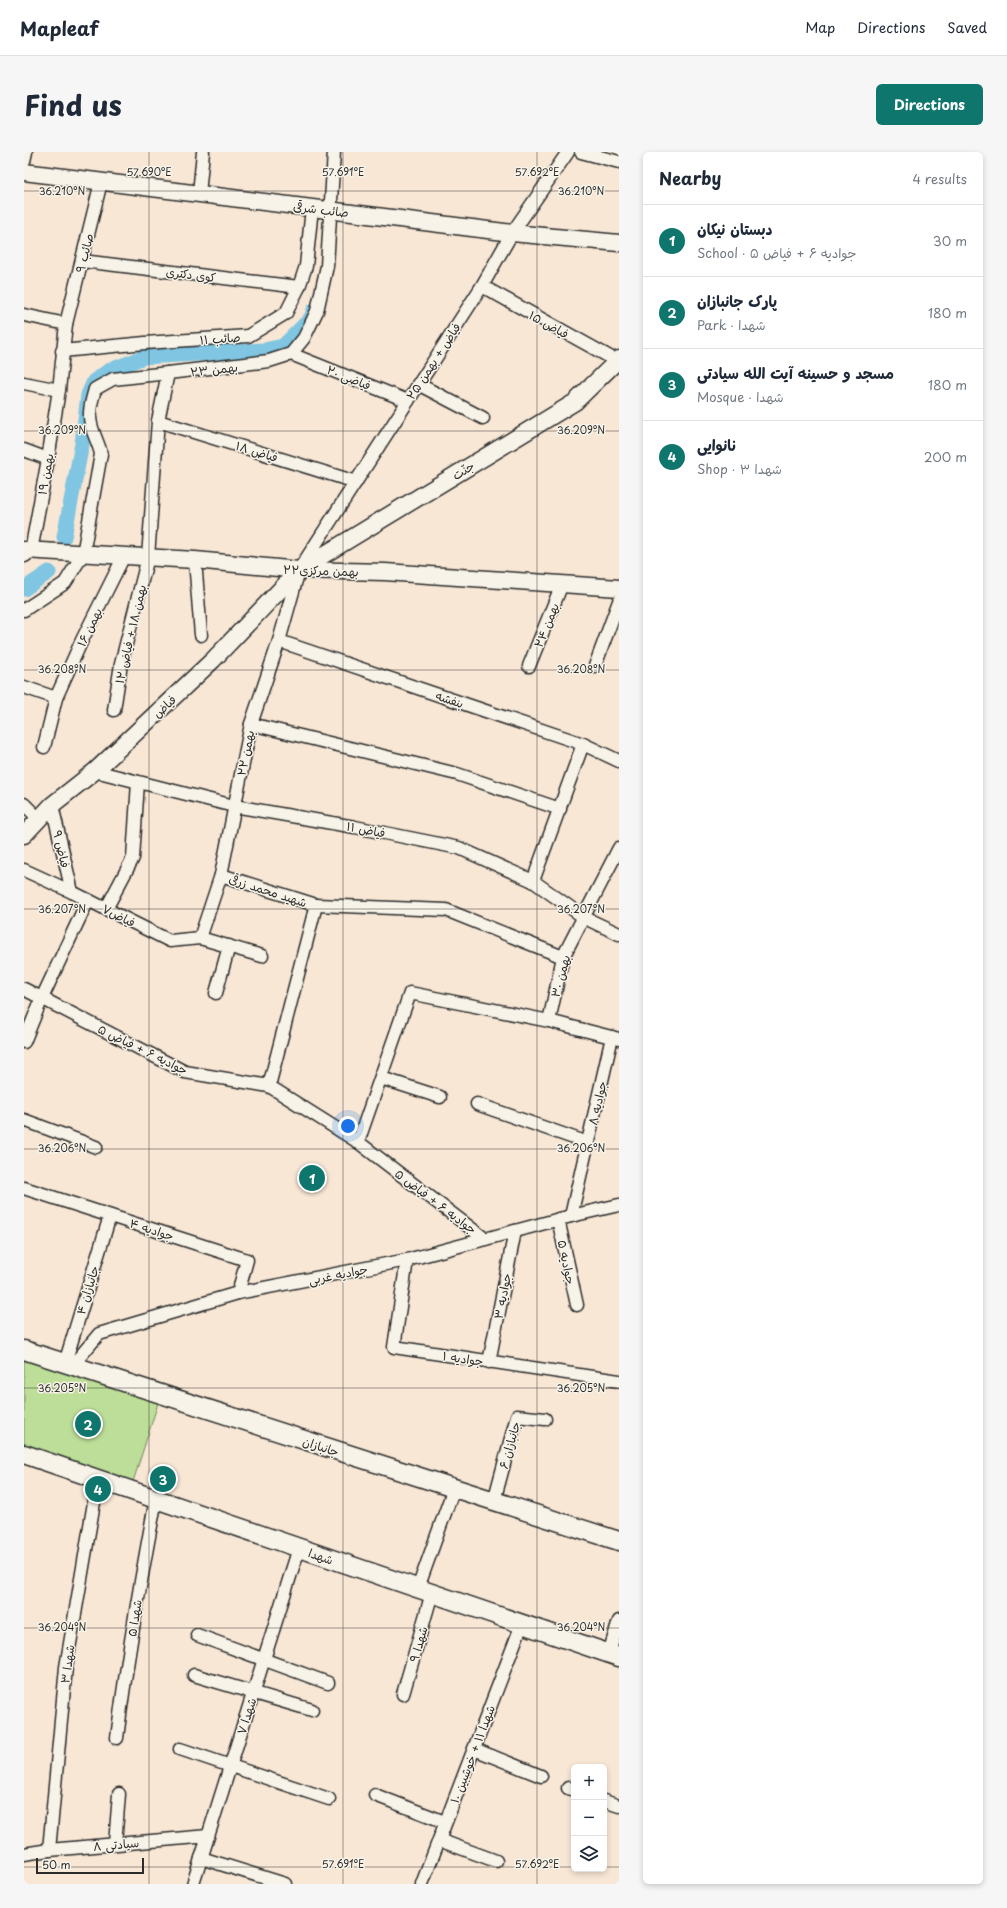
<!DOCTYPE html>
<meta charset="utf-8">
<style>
:root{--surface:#fff;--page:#f6f6f7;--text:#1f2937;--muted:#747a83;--line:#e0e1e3;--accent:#0f766e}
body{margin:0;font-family:"Playpen Sans","Playpen Sans Arabic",sans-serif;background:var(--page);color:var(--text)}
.controls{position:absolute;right:12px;bottom:12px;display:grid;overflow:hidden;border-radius:6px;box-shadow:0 2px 6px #0003}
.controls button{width:36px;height:36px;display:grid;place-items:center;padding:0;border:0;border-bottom:1px solid var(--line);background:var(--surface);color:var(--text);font:20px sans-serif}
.scale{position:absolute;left:12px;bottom:10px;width:108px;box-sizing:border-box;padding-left:4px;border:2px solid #2b2b2b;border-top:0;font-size:11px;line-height:14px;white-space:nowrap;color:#2b2b2b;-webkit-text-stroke:3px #f7f3e8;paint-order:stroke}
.you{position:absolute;left:324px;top:974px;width:14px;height:14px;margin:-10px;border:3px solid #fff;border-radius:50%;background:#1a73e8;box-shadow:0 0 0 6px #1a73e833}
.badge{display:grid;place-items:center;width:26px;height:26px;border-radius:50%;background:var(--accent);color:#fff;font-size:13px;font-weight:700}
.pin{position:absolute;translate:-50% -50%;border:2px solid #fff;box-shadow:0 1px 4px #0006}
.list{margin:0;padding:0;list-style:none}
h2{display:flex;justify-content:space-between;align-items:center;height:52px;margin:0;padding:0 16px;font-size:17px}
h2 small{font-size:13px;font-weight:400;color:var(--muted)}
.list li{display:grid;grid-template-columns:26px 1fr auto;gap:12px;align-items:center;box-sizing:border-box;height:72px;padding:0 16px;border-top:1px solid var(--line)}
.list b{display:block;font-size:15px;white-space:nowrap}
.list p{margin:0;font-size:13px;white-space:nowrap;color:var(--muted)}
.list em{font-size:13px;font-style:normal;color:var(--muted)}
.icon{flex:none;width:22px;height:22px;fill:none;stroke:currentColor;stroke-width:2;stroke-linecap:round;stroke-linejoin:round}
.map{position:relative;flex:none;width:595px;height:1732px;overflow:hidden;border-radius:6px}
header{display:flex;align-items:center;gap:24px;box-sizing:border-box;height:56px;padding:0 20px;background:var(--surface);border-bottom:1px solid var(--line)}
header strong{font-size:19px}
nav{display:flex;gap:22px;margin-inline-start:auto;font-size:14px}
.intro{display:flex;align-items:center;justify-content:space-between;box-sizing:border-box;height:96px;padding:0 24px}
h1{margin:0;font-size:28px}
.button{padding:10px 18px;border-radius:6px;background:var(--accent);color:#fff;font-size:14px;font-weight:700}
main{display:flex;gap:24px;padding:0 24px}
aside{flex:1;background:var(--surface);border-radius:6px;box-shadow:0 2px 6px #0003}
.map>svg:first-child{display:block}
</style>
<header>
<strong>Mapleaf</strong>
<nav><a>Map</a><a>Directions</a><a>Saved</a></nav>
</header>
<div class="intro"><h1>Find us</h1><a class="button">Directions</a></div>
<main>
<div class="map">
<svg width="595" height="1732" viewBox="0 0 595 1732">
<rect width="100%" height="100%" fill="#f8e7d5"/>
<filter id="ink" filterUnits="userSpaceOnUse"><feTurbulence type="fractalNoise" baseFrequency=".025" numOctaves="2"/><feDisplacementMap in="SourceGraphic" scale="8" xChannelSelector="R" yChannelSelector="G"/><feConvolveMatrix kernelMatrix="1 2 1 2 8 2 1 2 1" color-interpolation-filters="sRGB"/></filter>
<g filter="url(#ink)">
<path fill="#bdde98" stroke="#748462" d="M0,1204L136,1245L107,1336L0,1298Z"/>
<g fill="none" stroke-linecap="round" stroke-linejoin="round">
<g stroke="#80c5e1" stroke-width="15">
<path d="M40,385L58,292L64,243L70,229L84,219L120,205L240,198L259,194L287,166L290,158"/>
<path d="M0,437L25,420"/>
</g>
<defs>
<g id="minor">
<path d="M557,0L595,10"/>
<path d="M0,9L2,0"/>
<path d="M175,42L179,0"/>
<path d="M58,109L275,135"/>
<path d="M458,134L593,209"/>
<path d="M0,163L42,172"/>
<path d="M38,199L121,191L224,184L262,161L275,135L282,114L288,56"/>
<path d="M267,202L384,249"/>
<path d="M0,231L35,238"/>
<path d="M394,232L459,266"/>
<path d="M134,269L332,330"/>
<path d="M0,298L24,307"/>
<path d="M1,404L7,399L24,307L35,238L42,172L77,30"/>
<path d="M171,408L177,483"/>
<path d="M0,458L41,431L59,402L77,302C75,292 69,282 67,272C64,260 68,248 71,237L89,227L144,221"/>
<path d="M255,489L559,592L595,609"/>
<path d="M505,514L538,432"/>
<path d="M571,514L595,449"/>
<path d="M0,535L32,546"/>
<path d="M90,558L97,512L124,405L134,269L144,221L245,209L267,202L280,186L293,159L303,114L310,0"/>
<path d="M227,572L433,622L536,657"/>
<path d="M20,595L32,546L58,488L100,404"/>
<path d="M71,619L210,654L331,675L435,696L509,729L561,766L595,782"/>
<path d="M0,652L16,668"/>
<path d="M28,653L48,740"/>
<path d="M0,718L48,740L146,789L176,786L238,804"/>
<path d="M197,723L292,753L422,758L539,805"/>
<path d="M509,729L559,592"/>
<path d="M82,757L109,706L114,630"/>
<path d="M176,786L197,723L227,572L255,489L275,418L458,134L488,81L544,0"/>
<path d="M0,837L161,920L245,934L334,990L461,1087"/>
<path d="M192,841L205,794"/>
<path d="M525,869L539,805L595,696"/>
<path d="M0,890L18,846L64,748"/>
<path d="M357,926L416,945"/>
<path d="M245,934L292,753"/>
<path d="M453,952L564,991"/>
<path d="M0,968L72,995"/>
<path d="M334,990L386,841L525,869L595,887"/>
<path d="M0,1036L223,1108L214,1141"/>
<path d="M547,1064L588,885"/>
<path d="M534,1067L553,1153"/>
<path d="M383,1108L370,1195L595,1229"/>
<path d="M465,1210L491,1079"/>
<path d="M41,1211L86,1064"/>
<path d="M48,1214L75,1182L214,1141L383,1108L547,1064L595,1053"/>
<path d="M470,1349L493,1264L521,1267"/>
<path d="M394,1436L430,1336"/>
<path d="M173,1483L304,1531"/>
<path d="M585,1501L595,1469"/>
<path d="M170,1523L288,1558"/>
<path d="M379,1542L408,1441"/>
<path d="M93,1586C103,1506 117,1426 132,1347"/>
<path d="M156,1597L305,1647"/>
<path d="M450,1597L517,1624"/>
<path d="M544,1636L550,1638"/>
<path d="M351,1643L421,1670"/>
<path d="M580,1649L595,1654"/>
<path d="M415,1688L472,1709"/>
<path d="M91,1692L95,1642"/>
<path d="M25,1698L42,1515L74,1327"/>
<path d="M0,1702L25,1698L184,1684"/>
<path d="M177,1706L261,1732"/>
<path d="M169,1732L275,1396"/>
<path d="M398,1732L498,1472"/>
</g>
<g id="tertiary">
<path d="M0,20L488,81L595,91"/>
<path d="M0,398L171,408L275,418L361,420L595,436"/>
<path d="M0,683L28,653L71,619L189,508L275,418L551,250L595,207"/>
</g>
<g id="secondary">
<path d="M0,1198L595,1389"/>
<path d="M0,1302L595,1505"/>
</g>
</defs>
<use href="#minor" stroke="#2b2b2b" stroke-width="15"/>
<use href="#tertiary" stroke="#2b2b2b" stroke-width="19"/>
<use href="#secondary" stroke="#2b2b2b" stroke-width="21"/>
<use href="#minor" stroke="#f7f3e8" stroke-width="12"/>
<use href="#tertiary" stroke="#f7f3e8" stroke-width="16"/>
<use href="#secondary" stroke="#f7f3e8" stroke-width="18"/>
</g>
</g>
<path fill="none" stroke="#2b2b2b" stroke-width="1" stroke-opacity="0.45" d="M125,0V1732M319,0V1732M513,0V1732M0,39H595M0,279H595M0,518H595M0,757H595M0,997H595M0,1236H595M0,1476H595M0,1715H550M580,1715H595"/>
<g text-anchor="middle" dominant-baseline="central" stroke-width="3" stroke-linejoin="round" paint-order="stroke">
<g font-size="12" fill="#2b2b2b" stroke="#f7f3e8">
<text transform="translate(297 57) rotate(7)">صائب شرقی</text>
<text transform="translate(60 101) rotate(-76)">صائب ۹</text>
<text transform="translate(167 122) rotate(7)">کوی دکتری</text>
<text transform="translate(525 172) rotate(29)">فیاض ۱۵</text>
<text transform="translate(196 186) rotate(-4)">صائب ۱۱</text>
<text transform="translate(409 209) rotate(-57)">فیاض + بهمن ۲۵</text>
<text transform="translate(190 217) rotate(-6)">بهمن ۲۳</text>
<text transform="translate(325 225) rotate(22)">فیاضی ۲۰</text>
<text transform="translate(233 299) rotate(17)">فیاض ۱۸</text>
<text transform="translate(439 318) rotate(-32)">جنّت</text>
<text transform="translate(21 322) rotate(-80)">بهمن ۱۹</text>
<text transform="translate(297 418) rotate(2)">۲۲بهمن مرکزی</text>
<text transform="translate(522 473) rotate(-68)">بهمن ۲۴</text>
<text transform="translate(65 475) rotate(-64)">بهمن ۱۶</text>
<text transform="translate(106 482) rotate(-77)">بهمن ۱۸ + فیاض ۱۲</text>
<text transform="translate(426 547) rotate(19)">بنفشه</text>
<text transform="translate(140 554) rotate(-43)">فیاض</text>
<text transform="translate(221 601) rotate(-79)">بهمن ۲۲</text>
<text transform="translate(342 677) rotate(11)">فیاض ۱۱</text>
<text transform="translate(38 697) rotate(77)">فیاض ۹</text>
<text transform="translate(244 738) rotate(18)">شهید محمد زرقی</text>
<text transform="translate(95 763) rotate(27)">فیاض۷</text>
<text transform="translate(536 824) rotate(-75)">بهمن ۳۰</text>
<text transform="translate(119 897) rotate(26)">جوادیه ۶ + فیاض ۵</text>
<text transform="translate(573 951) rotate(-77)">جوادیه ۸</text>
<text transform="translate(412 1049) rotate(37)">جوادیه ۶ + فیاض ۵</text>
<text transform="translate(128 1077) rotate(18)">جوادیه ۴</text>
<text transform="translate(543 1110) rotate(78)">جوادیه ۵</text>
<text transform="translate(314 1122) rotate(-11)">جوادیه غربی</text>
<text transform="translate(63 1138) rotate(-73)">جانبازان ۴</text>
<text transform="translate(478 1144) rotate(-79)">جوادیه ۳</text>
<text transform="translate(439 1206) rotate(8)">جوادیه ۱</text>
<text transform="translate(485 1293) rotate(-74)">جانبازان ۶</text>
<text transform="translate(297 1294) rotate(18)">جانبازان</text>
<text transform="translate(297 1404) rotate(19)">شهدا</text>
<text transform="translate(110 1466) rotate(-81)">شهدا ۵</text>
<text transform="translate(394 1492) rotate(-74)">شهدا ۹</text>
<text transform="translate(43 1512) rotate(-82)">شهدا ۳</text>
<text transform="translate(222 1564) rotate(-72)">شهدا ۷</text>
<text transform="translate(448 1602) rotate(-69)">شهدا ۱۱ + خوشبین ۱۰</text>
<text transform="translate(92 1692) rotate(-5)">سیادتی ۸</text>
</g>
</g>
<g font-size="10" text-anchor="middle" fill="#2b2b2b" stroke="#f7f3e8" stroke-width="3" stroke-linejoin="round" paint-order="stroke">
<text x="125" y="24">57.690°E</text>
<text x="319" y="24">57.691°E</text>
<text x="513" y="24">57.692°E</text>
<text x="38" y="43">36.210°N</text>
<text x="557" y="43">36.210°N</text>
<text x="38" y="282">36.209°N</text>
<text x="557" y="282">36.209°N</text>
<text x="38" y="521">36.208°N</text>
<text x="557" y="521">36.208°N</text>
<text x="38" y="761">36.207°N</text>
<text x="557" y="761">36.207°N</text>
<text x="38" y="1000">36.206°N</text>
<text x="557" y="1000">36.206°N</text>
<text x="38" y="1240">36.205°N</text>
<text x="557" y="1240">36.205°N</text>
<text x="38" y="1479">36.204°N</text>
<text x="557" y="1479">36.204°N</text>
<text x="319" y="1716">57.691°E</text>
<text x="513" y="1716">57.692°E</text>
</g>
</svg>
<div class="controls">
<button>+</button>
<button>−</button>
<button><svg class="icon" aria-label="layers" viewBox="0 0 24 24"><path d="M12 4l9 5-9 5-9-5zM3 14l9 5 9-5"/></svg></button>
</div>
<div class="scale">50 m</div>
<div class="you"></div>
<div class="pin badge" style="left:288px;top:1026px">1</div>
<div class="pin badge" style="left:64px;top:1272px">2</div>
<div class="pin badge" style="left:139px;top:1327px">3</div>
<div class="pin badge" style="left:74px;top:1337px">4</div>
</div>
<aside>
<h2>Nearby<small>4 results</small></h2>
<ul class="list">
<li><span class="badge">1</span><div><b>دبستان نیکان</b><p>School · جوادیه ۶ + فیاض ۵</p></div><em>30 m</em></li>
<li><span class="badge">2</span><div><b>پارک جانبازان</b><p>Park · شهدا</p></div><em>180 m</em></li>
<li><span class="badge">3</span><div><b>مسجد و حسینه آیت الله سیادتی</b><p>Mosque · شهدا</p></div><em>180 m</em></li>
<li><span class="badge">4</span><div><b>نانوایی</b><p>Shop · شهدا ۳</p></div><em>200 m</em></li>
</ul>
</aside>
</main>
